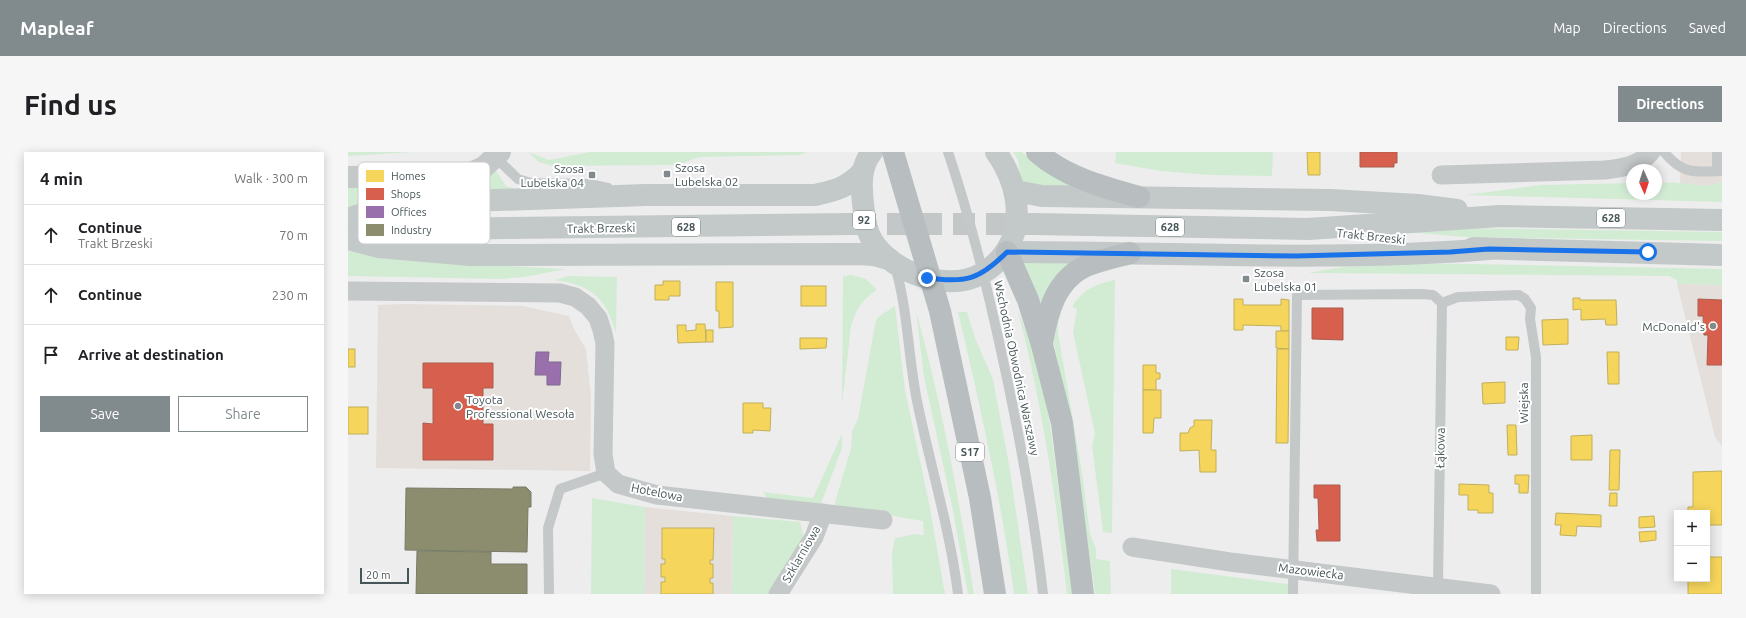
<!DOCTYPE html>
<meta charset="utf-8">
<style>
:root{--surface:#fff;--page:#f6f6f6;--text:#202124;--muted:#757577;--line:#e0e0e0;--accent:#818a8c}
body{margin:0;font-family:Ubuntu,sans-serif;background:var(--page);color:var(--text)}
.controls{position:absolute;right:12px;bottom:12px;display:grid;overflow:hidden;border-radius:0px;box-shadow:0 2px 10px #0003}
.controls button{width:36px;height:36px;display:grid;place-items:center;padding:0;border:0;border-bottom:1px solid var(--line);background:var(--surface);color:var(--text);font:20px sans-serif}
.compass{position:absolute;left:1278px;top:12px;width:36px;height:36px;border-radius:50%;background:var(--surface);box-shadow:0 2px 10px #0003;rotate:177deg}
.scale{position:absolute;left:12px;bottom:10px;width:49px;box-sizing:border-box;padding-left:4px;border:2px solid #465558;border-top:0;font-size:11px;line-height:14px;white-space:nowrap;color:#465558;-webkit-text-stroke:3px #fff;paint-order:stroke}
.stop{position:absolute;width:12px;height:12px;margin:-9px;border:3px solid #1a73e8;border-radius:50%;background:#fff}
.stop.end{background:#1a73e8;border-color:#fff;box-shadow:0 1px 4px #0008}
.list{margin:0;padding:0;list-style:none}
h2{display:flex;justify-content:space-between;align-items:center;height:52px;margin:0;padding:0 16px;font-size:17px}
h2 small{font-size:13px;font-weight:400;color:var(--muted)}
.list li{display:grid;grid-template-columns:26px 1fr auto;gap:12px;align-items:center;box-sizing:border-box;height:60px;padding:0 16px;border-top:1px solid var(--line)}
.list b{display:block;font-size:15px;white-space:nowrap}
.list p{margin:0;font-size:13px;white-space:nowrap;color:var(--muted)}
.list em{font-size:13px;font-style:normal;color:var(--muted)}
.actions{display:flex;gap:8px;padding:12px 16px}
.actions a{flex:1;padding:9px 0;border:1px solid var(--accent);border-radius:0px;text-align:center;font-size:14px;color:var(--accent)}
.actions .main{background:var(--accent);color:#fff}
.icon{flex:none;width:22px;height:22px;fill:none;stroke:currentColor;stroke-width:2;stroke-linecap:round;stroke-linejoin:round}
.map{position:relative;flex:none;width:1374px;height:442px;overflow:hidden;border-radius:0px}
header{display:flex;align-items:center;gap:24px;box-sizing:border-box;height:56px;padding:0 20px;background:var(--accent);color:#fff}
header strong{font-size:19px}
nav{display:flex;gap:22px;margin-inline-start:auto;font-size:14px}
.intro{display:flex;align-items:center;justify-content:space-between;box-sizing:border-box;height:96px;padding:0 24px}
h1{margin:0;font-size:28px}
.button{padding:10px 18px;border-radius:0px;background:var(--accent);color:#fff;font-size:14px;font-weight:700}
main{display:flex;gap:24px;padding:0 24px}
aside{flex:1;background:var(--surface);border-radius:0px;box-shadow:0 2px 10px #0003}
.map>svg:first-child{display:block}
</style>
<header>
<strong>Mapleaf</strong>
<nav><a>Map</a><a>Directions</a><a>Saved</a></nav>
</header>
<div class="intro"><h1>Find us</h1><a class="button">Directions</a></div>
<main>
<aside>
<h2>4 min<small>Walk · 300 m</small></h2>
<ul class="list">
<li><svg class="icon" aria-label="ahead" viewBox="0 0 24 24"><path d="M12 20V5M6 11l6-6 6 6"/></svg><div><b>Continue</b><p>Trakt Brzeski</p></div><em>70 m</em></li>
<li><svg class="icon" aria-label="ahead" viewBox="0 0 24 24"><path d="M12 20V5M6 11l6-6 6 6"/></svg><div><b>Continue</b></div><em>230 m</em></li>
<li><svg class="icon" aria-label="arrive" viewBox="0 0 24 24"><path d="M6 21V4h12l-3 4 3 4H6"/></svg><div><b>Arrive at destination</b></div></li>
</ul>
<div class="actions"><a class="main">Save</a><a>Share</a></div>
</aside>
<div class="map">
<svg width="1374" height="442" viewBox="0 0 1374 442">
<rect width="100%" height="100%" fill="#eeeded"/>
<g fill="#e4dfda">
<path d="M1333,0H1374V30L1362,34H1348L1332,31Z"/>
<path d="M1329,132L1374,133V294L1367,285Z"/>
<path d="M55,152L175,154L221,164L227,179L238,197L243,245L242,319L28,316L30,153Z"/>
<path d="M297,355L385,364L384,442H296Z"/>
</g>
<g fill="#d2ecd4">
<path d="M0,0H66L0,4Z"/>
<path d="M180,0L201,8L242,0H458L452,3L351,5L330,13L205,14L191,10Z"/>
<path d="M665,0H674L687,11L736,39L674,33L670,8Z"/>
<path d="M768,0H925L924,24L862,23L813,19L767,11Z"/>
<path d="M148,19L158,34L171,38L0,57V33Z"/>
<path d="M1374,30V50L1117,43L1193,33L1284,31V42H1308V31C1315,31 1323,30 1330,31C1350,32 1353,37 1374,30Z"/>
<path d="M1117,76L1374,80V89L1118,85L1047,79Z"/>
<path d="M0,98L82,110L218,117L177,125L152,127L0,124Z"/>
<path d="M672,110H729L695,156Z"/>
<path d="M1043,111L1124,112L1374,117V133L1329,132V128L1321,124L960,121L988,116Z"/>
<path d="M504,123L518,127L529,138C514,147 508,158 503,174L494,253L495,126V124Z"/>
<path d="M220,124L269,125L268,181C257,145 245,134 207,128Z"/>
<path d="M767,128L764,381L755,380L744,293L747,282L725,180L729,157L724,155C735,137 748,132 767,128Z"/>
<path d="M718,144L710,168V181L734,320L742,382L748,397V407L762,409L763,442H747L721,259L705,188L706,172Z"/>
<path d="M547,154L557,238L582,356L597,442H545L544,401L547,386L567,382L576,383L575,369L486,354L503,296L504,279L510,267L527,172L530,165Z"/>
<path d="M568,159C594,252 611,347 626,442H620L604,354L576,225Z"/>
<path d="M670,159L685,197L700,258L725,442H719C708,347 694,252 670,159Z"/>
<path d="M610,160H619L627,186L645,227L662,318L680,442H666C653,347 632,253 610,160Z"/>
<path d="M494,282V296L473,352L419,346L415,340L465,346Z"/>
<path d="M244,346L297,355L296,442H243Z"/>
<path d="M385,364L452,370L456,385L423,442H384Z"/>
<path d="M823,417L948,433V442H823Z"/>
</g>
<g fill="#f6d55c" stroke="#c1af5b">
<path d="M959,0H972V23H960Z"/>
<path d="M315,129H332V144H321V148H307V133H315Z"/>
<path d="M368,130H385V175L371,176V159H368Z"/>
<rect x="453" y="134" width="25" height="20"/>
<path d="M1225,146H1232V148H1268L1269,173H1258L1257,167L1233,168V157L1225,158Z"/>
<path d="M886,147H895V153H933V147L941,148V179H933V174L895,173V178H886Z"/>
<path d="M1220,167V192L1195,193L1194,168Z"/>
<path d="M348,172H357L358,190L330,191L329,173H338V179L348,178Z"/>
<rect x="358" y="178" width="7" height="12"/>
<path d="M928,179H941V197L928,196Z"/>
<path d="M1158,185H1171L1170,198H1158Z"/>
<path d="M452,186H479L478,196L452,197Z"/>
<rect x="0" y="197" width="7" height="18"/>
<path d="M929,197H941L940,291H928Z"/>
<path d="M1259,200H1271V232H1260Z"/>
<path d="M795,213H808V221H812V227H808V238H795Z"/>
<path d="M1157,230V251L1135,252L1134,231Z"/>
<path d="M795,238H813V266H806L805,281H795Z"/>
<path d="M395,251H415V256H423L422,279L405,278V281H395Z"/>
<rect x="0" y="255" width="20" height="27"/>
<path d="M846,268H864L863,298H868V320H852L851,298L832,299V281H840L842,276L846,274Z"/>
<path d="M1159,273H1168L1169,303H1160Z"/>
<path d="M1244,283V308H1223V284Z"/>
<path d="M1262,298H1272L1271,338H1261Z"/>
<path d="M1374,319V373H1359V361L1340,360V355H1345V320Z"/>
<path d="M1167,323H1181L1180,341H1171V332H1167Z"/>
<path d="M1111,332L1141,333V341H1145V361H1130V358H1120V343H1111Z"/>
<path d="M1262,341H1269V354H1261Z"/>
<path d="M1208,361L1253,363V375L1229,374L1228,384L1212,383L1213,373H1207Z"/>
<path d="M1306,364L1307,375L1291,376V365Z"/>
<path d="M314,376H366L365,408H362V412H365V426H362V431H365V442H313V430H317V425H313V412H317V407H314Z"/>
<path d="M1308,379V388L1292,390L1291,380Z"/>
<path d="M1359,405H1374V442H1340V427H1359Z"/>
</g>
<g fill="#d6604d" stroke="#ab5d50">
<path d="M1012,0H1049V11H1046V15H1012Z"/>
<path d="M1350,147L1374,148V213H1359L1360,183H1356L1355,164H1350Z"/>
<path d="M964,156H995V188L964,187Z"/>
<path d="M75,211H145V236H135V272H145V308H75V271L85,272V236H75Z"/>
<path d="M966,333H992V389H969L968,378H971L970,346H966Z"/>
</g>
<path fill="#9970ab" stroke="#806892" d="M188,200H201L200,210H213L212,233H199V223H187Z"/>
<g fill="#8c8c6e" stroke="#777c67">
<path d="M165,335H178L183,340V355H180L179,400L57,398L58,336L165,337Z"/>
<path d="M69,399L143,400V412H179V442H68Z"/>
</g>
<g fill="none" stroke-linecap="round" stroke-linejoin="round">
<path stroke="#c4c7c8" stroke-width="22" stroke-dasharray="22 11" stroke-linecap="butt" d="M506,72H684"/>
<g stroke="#c4c8c9" stroke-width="10">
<path d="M600,0C623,68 640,138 655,208C672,286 686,363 695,442"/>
<path d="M1316,0C1335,23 1347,20 1374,19"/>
<path d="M147,5L170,27L183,31L241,32L260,36"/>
<path d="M1369,19V0"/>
<path d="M547,114C560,158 560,204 569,249C582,313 602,377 610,442"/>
<path d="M1094,151L1110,145L1171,143L1177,147L1183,156L1182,167L1188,205V442"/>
<path d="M1090,434L1094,151"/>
<path d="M201,440L200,376L212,337L258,321"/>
<path d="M945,442L949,143L1074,142L1085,143L1094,151"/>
</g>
<g stroke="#c4c8c9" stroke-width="19">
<path d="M1093,23L1257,18C1274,16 1291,14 1303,0"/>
<path d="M0,139L212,141L227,145L240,154L250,166L254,178L257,191L255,302L258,321L270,332L309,343L535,368"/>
<path d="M784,395L882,410L1143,442"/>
<path d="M430,442L466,385L475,361"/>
</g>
<path stroke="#c4c8c9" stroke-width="22" d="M0,25L105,23L123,21L136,15L152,0"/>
<g stroke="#c3c8c8" stroke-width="22">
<path d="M524,0C512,14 513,34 515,52C516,62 517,72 521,82C536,118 598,142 633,122C680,95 676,39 648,0"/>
<path d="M667,39L694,44L982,48L1070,53L1109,58"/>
<path d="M0,67L26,58L70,55L121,49L298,43H467C488,38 499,36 514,20"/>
<path d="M684,72L960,77L1152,64L1374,68"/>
<path d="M0,78L506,72"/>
<path d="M0,87L31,95L122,103L511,102L526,103L541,107"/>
<path d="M1125,96L1374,103"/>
<path d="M659,100C819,100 980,110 1141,97"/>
</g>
<g stroke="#b8bec0" stroke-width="22">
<path d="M545,0L592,159L632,346L647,442"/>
<path d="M689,0C717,25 755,35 791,45"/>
<path d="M659,100L680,148L694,193L714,271L735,442"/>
<path d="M694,191C699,162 707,128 738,114C752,108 767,105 782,101"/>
</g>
</g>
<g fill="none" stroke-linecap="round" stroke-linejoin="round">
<path stroke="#1a73e8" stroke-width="5" d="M579,126C618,131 631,128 659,100L948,104L1102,100L1141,97L1300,100"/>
</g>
<g fill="#818a8c" stroke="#fff" stroke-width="1.5">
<rect x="315" y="18" width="8" height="8" rx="2"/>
<rect x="240" y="19" width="8" height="8" rx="2"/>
<rect x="894" y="123" width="8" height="8" rx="2"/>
<circle cx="1365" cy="174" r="4"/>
<circle cx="110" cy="254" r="4"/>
</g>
<g text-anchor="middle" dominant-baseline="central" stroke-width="4" stroke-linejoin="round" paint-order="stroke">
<g fill="#fff" stroke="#7e888a" stroke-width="1">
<rect x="1249" y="57" width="28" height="18" rx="3"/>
<rect x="505" y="59" width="22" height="18" rx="3"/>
<rect x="324" y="66" width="28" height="18" rx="3"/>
<rect x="808" y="66" width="28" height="18" rx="3"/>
<rect x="608" y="291" width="28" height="18" rx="3"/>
</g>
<g font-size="11" font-weight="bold" fill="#465558">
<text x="1263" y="66">628</text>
<text x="516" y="68">92</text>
<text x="338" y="75">628</text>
<text x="822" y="75">628</text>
<text x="622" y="300">S17</text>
</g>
<g font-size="12" fill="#465558" stroke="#fff" text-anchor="start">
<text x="327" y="15">Szosa<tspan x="327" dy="14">Lubelska 02</tspan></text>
<text x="236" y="16" text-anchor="end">Szosa<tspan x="236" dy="14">Lubelska 04</tspan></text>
<text x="906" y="120">Szosa<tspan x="906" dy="14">Lubelska 01</tspan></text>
<text x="1357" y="174" text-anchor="end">McDonald's</text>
<text x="118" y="247">Toyota<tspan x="118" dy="14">Professional Wesoła</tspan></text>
</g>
<g font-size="12" fill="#465558" stroke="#fff">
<text transform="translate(253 76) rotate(-1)">Trakt Brzeski</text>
<text transform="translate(1023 84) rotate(6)">Trakt Brzeski</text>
<text transform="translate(669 216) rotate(78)">Wschodnia Obwodnica Warszawy</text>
<text transform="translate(1175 251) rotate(-90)">Wiejska</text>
<text transform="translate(1092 296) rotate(-89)">Łąkowa</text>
<text transform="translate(309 340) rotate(11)">Hotelowa</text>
<text transform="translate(453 402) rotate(-60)">Szklarniowa</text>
<text transform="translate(963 419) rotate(7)">Mazowiecka</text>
</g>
</g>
<rect x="10" y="10" width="132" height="82" rx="6" fill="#fff" stroke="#c8cccd" stroke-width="1"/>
<rect x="18" y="18" width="18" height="12" fill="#f6d55c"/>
<rect x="18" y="36" width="18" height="12" fill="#d6604d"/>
<rect x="18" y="54" width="18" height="12" fill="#9970ab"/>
<rect x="18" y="72" width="18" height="12" fill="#8c8c6e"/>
<g font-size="11" fill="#465558">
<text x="43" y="28">Homes</text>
<text x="43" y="46">Shops</text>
<text x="43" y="64">Offices</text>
<text x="43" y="82">Industry</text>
</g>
</svg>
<div class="controls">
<button>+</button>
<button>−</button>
</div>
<svg class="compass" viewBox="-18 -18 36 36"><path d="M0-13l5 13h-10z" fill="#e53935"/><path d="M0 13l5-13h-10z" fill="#757577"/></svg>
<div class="scale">20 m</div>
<div class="stop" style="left:1300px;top:100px"></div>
<div class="stop end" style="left:579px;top:126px"></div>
</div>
</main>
